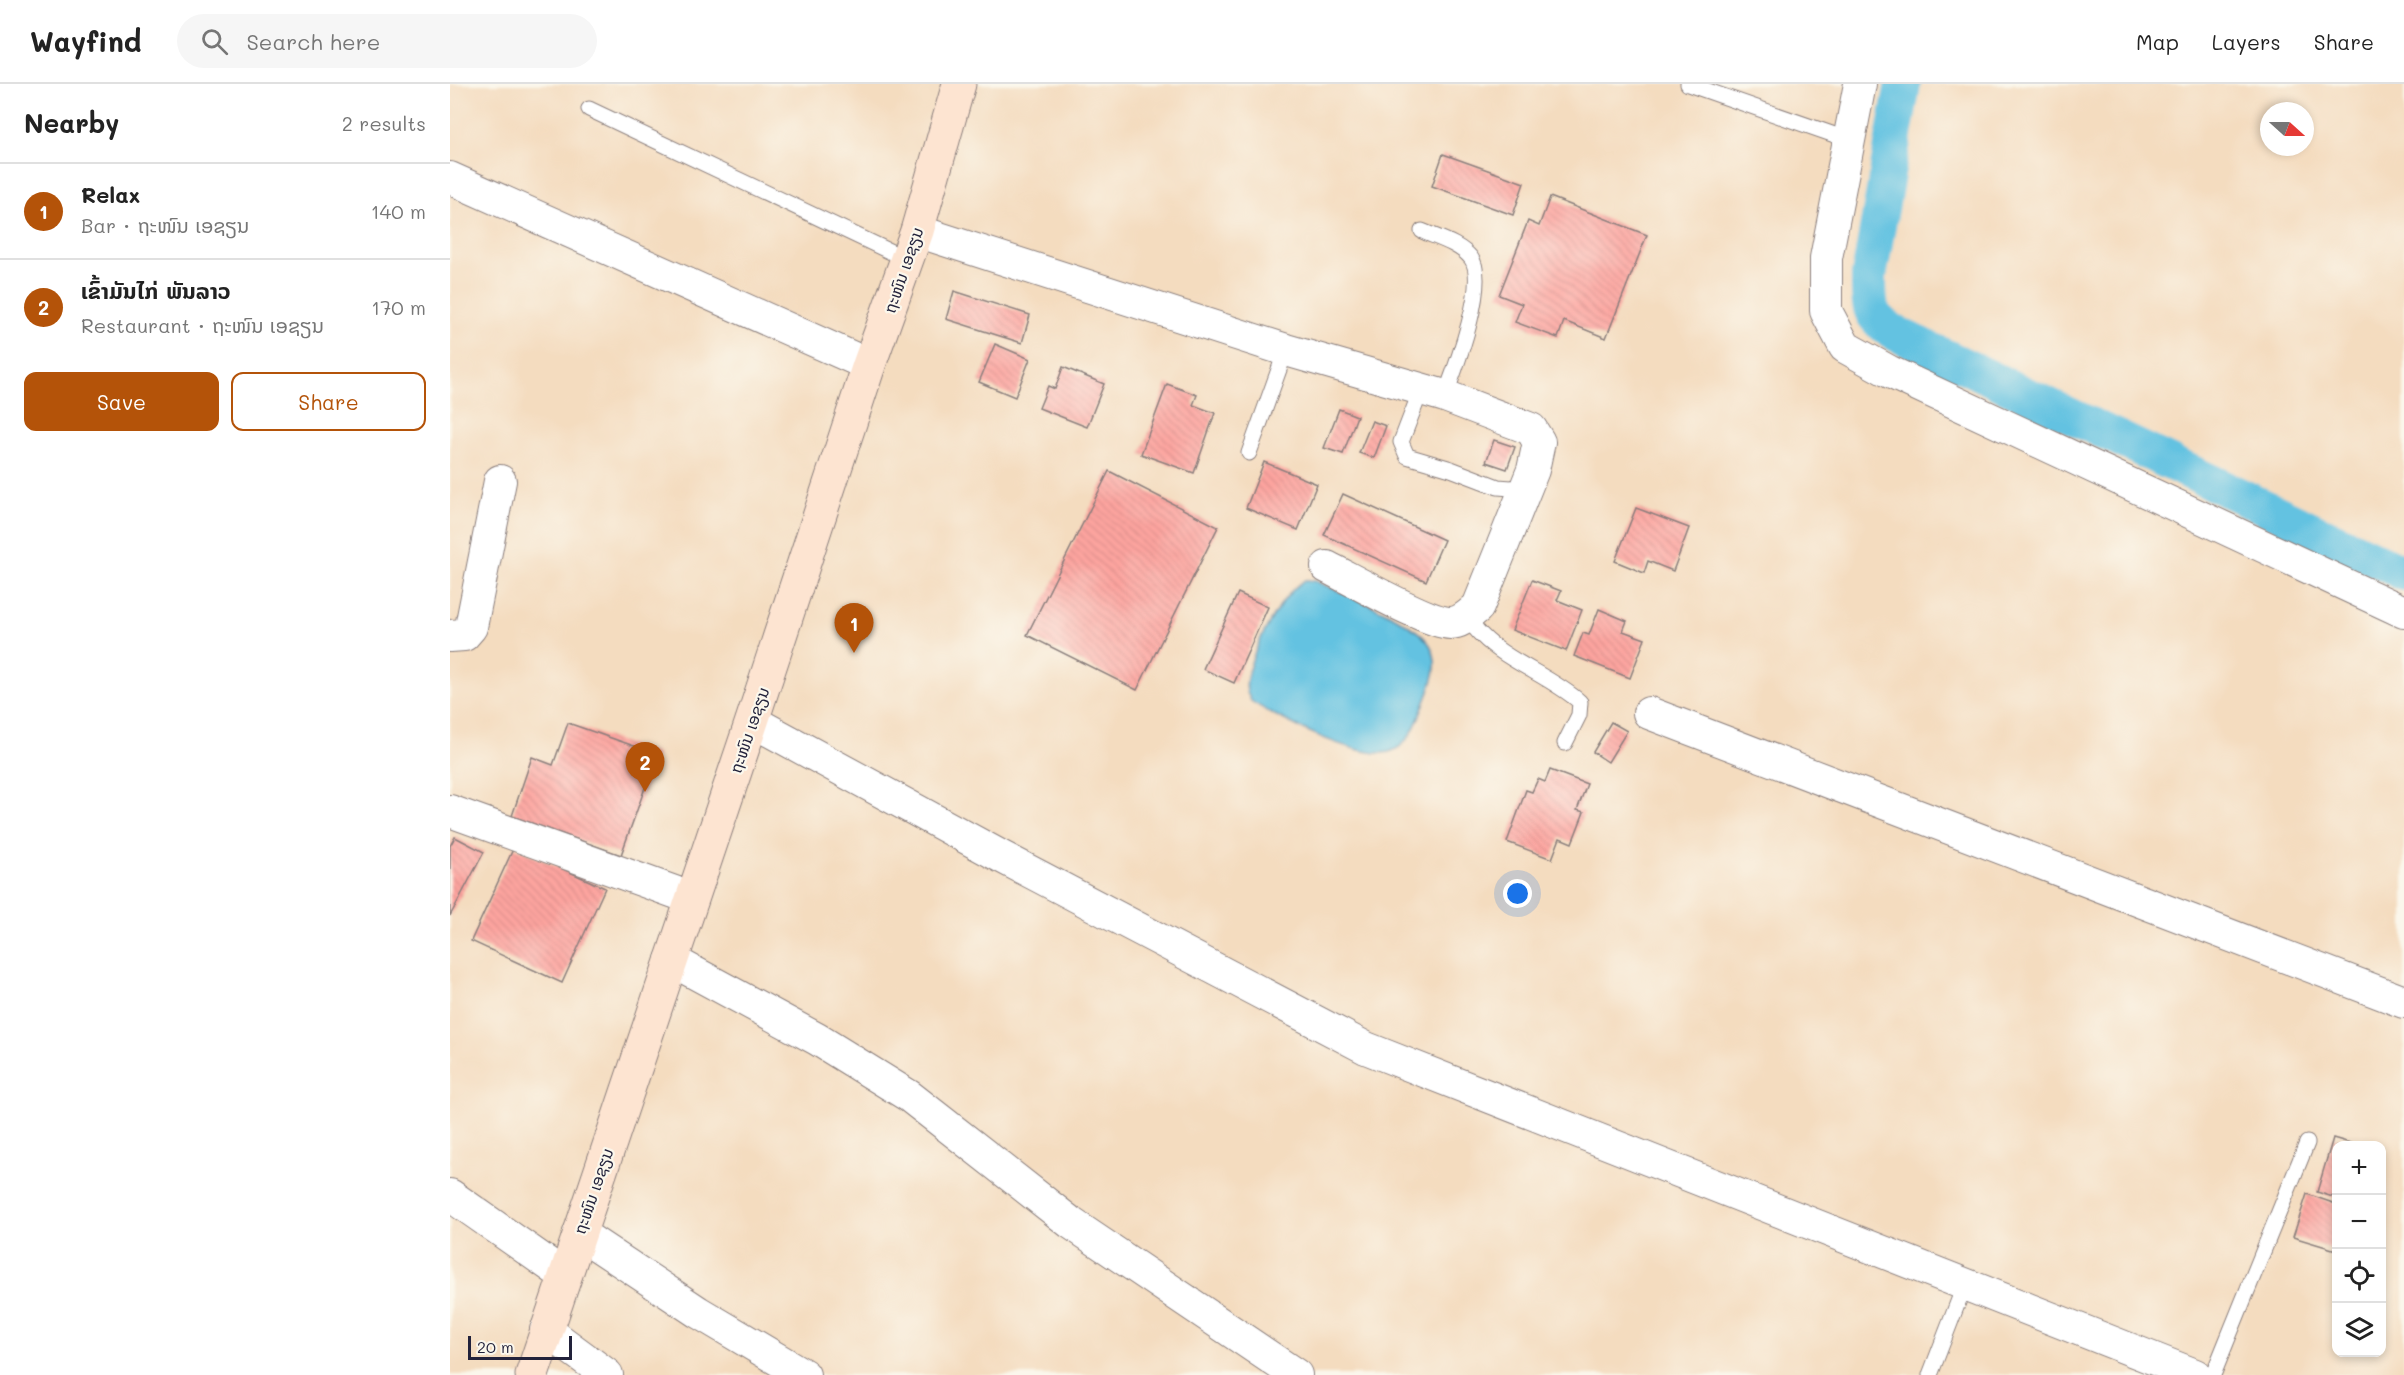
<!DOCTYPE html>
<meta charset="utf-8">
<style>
:root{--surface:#fff;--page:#f6f6f6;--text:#222;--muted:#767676;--line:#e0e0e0;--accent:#b45309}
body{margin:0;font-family:Mali,"Noto Sans Lao",sans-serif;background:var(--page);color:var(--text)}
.controls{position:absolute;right:18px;bottom:18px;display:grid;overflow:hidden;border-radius:12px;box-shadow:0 3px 9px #0003}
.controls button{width:54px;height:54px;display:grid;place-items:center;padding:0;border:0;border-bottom:2px solid var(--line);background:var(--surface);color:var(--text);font:30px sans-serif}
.compass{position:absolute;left:1810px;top:18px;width:54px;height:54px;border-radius:50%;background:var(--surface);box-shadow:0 3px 9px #0003;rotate:111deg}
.scale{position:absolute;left:18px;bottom:15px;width:104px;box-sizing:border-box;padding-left:6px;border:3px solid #22223b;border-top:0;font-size:16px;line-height:21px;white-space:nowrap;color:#22223b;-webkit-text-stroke:4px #fbf7ec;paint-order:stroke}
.you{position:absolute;left:1068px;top:810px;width:21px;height:21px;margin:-15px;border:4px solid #fff;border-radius:50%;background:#1a73e8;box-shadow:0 0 0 9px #1a73e833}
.badge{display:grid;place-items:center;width:39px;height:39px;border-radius:50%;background:var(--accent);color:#fff;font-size:20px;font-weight:700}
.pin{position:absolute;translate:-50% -50px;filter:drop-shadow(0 2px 3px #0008)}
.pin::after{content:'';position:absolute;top:32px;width:21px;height:18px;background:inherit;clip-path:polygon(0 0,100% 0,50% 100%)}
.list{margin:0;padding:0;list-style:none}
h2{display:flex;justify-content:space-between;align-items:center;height:78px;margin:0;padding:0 24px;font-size:26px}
h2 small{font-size:20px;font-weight:400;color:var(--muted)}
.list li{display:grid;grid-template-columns:39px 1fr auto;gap:18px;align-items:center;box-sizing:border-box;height:96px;padding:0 24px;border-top:2px solid var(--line)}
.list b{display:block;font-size:22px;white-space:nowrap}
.list p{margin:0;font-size:20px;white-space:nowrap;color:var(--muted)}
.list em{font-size:20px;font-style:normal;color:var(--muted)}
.actions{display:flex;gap:12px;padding:18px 24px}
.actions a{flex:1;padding:14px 0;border:2px solid var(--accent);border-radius:12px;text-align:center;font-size:21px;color:var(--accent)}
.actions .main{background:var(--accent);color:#fff}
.icon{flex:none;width:33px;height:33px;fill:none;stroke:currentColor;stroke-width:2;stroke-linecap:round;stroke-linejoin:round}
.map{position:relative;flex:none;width:1954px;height:1291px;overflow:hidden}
header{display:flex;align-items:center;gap:36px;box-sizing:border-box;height:84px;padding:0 30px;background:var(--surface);border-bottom:2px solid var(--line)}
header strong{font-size:28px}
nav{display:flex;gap:33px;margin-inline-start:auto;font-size:21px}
.search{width:420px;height:54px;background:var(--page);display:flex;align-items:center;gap:15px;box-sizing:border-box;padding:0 21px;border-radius:33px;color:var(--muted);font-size:22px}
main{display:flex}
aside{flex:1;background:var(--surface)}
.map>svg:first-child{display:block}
</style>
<header>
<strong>Wayfind</strong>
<div class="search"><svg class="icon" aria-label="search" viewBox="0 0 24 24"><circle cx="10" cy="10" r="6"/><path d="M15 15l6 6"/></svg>Search here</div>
<nav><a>Map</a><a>Layers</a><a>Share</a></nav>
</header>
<main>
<aside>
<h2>Nearby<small>2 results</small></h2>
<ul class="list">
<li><span class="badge">1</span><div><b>Relax</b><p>Bar · ຖະໜົນ ເອຊຽນ</p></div><em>140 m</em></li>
<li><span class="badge">2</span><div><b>ເຂົ້າມັນໄກ່ ພັນລາວ</b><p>Restaurant · ຖະໜົນ ເອຊຽນ</p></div><em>170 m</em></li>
</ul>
<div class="actions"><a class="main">Save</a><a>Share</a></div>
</aside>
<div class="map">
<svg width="1954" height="1291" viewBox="0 0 1954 1291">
<defs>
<pattern id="building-back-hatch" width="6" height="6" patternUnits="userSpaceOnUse" patternTransform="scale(1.5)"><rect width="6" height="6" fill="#fda49f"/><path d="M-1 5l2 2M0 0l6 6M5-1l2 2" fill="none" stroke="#d98d8a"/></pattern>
</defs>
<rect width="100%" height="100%" fill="#fbf7ec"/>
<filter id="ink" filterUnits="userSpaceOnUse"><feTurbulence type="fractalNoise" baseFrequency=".0167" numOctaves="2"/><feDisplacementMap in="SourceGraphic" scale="12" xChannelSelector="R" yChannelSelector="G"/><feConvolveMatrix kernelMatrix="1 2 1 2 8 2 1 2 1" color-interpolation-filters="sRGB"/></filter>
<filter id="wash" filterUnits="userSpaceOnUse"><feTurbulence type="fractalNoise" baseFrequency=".008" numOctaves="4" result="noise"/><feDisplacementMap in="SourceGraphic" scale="24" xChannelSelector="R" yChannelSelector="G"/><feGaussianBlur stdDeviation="1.35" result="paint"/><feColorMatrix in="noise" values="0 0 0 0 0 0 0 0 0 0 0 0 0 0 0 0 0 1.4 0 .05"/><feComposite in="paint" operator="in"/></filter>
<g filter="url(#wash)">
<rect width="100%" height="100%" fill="#f4dcbf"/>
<path fill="#63c2e1" stroke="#42728e" stroke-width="1.5" d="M854,497H865C894,510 964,535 980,561C991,580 982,600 975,618C968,635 962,657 944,666C917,681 825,633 801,617C800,614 798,611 797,608C791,583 831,508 854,497Z"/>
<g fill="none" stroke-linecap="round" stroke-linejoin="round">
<path stroke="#63c2e1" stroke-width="36" d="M1453,0L1419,192C1419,226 1418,232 1447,250L1954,489"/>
</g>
<g id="blocks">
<g fill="url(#building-back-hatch)">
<path d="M993,70L1074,99L1063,131L982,102Z"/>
<path d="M1100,113L1197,151L1156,254L1114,237L1108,254L1065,238L1072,220L1049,211L1078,137L1089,142Z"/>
<path d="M504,207L580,231L572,259L496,235Z"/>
<path d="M545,260L580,275L565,313L529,298Z"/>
<path d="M613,283L654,300L637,343L589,324L598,302L605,305Z"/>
<path d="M717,300L747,311L743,321L765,329L744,389L691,370Z"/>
<path d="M889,325L907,332L893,370L874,364Z"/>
<path d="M922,337L936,342L924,374L909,369Z"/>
<path d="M1044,356L1065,363L1057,385L1036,378Z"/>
<path d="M814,378L867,400L848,446L796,424Z"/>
<path d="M659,387L768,443L687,606L577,551Z"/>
<path d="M893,410L994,456L976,497L874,451Z"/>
<path d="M1186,424L1239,444L1223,487L1198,477L1194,489L1165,477Z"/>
<path d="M1082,496L1111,507L1107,516L1132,526L1116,567L1062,546Z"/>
<path d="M788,509L818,523L784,599L753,585Z"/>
<path d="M1149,525L1177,537L1173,547L1195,555L1180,594L1124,572L1133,549L1139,551Z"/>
<path d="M1161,638L1177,647L1158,678L1143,668Z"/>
<path d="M118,639L207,670L171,771L62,732L82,673L103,681Z"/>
<path d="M1100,686L1137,700L1127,726L1134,728L1122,759L1110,754L1102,775L1057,758L1076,706L1082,708L1088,695L1095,698Z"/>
<path d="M5,753L34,768L0,832V762Z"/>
<path d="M64,763L155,804L112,899L21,857Z"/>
<path d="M1883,1054L1907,1061L1886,1062V1114L1867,1108Z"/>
<path d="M1857,1110L1886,1120V1166L1843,1153Z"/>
</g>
</g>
</g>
<g filter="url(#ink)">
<use href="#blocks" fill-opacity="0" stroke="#8b7f7d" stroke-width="1.5"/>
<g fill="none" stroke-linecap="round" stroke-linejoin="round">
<defs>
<g id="lane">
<path d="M1238,0L1399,56"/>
<path d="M139,25L458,176"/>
<path d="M972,147C988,154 1010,160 1021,174C1039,198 1005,285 995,312"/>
<path d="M971,306L951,358L957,372L1001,385L1048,403L1075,405"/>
<path d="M799,369L836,266"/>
<path d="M1017,533C1042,574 1095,587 1130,618L1129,631L1115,659"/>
<path d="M1480,1291L1515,1200"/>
<path d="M1763,1291L1857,1059"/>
</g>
<g id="street">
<path d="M1410,0L1376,174V227L1395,263L1440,288L1954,528"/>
<path d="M0,94L419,281"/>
<path d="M467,147L836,266L995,312L1081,345L1089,358L1083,386L1028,523C1019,530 1012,539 1000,539C978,539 901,495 877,483"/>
<path d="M0,552L14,551L21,543L50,397"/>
<path d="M1199,629L1954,918"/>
<path d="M302,637L552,773L916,964L1745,1291"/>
<path d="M0,727L241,814"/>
<path d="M221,876L367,955L459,1012L621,1139L846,1291"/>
<path d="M0,1111L114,1191"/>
<path d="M129,1149L248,1228L354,1291"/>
<path d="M96,1246L157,1291"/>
</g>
<path id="secondary" d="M82,1291L302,637L419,281L467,147L509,0"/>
</defs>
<use href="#lane" stroke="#8b7f7d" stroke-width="17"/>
<use href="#street" stroke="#8b7f7d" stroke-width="34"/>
<use href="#secondary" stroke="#8b7f7d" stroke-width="35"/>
<use href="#lane" stroke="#fff" stroke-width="15"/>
<use href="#street" stroke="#fff" stroke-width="32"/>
<use href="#secondary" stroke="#fde4d1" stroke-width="33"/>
</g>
</g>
<g text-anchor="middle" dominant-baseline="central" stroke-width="4.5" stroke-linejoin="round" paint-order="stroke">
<g font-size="16" fill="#22223b" stroke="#fbf7ec">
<text transform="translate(453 186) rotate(-71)">ຖະໜົນ ເອຊຽນ</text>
<text transform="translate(299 646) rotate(-71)">ຖະໜົນ ເອຊຽນ</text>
<text transform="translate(143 1107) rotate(-71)">ຖະໜົນ ເອຊຽນ</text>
</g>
</g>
</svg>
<div class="controls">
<button>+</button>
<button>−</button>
<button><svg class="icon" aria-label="locate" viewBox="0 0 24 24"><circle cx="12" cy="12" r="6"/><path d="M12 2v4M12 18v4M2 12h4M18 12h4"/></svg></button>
<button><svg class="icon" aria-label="layers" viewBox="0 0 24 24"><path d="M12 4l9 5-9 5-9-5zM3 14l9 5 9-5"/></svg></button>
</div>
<svg class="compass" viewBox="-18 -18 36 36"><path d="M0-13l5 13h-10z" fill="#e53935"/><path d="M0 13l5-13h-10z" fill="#767676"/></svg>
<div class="scale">20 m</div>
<div class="you"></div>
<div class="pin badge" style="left:404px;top:569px">1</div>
<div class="pin badge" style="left:195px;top:708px">2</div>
</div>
</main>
